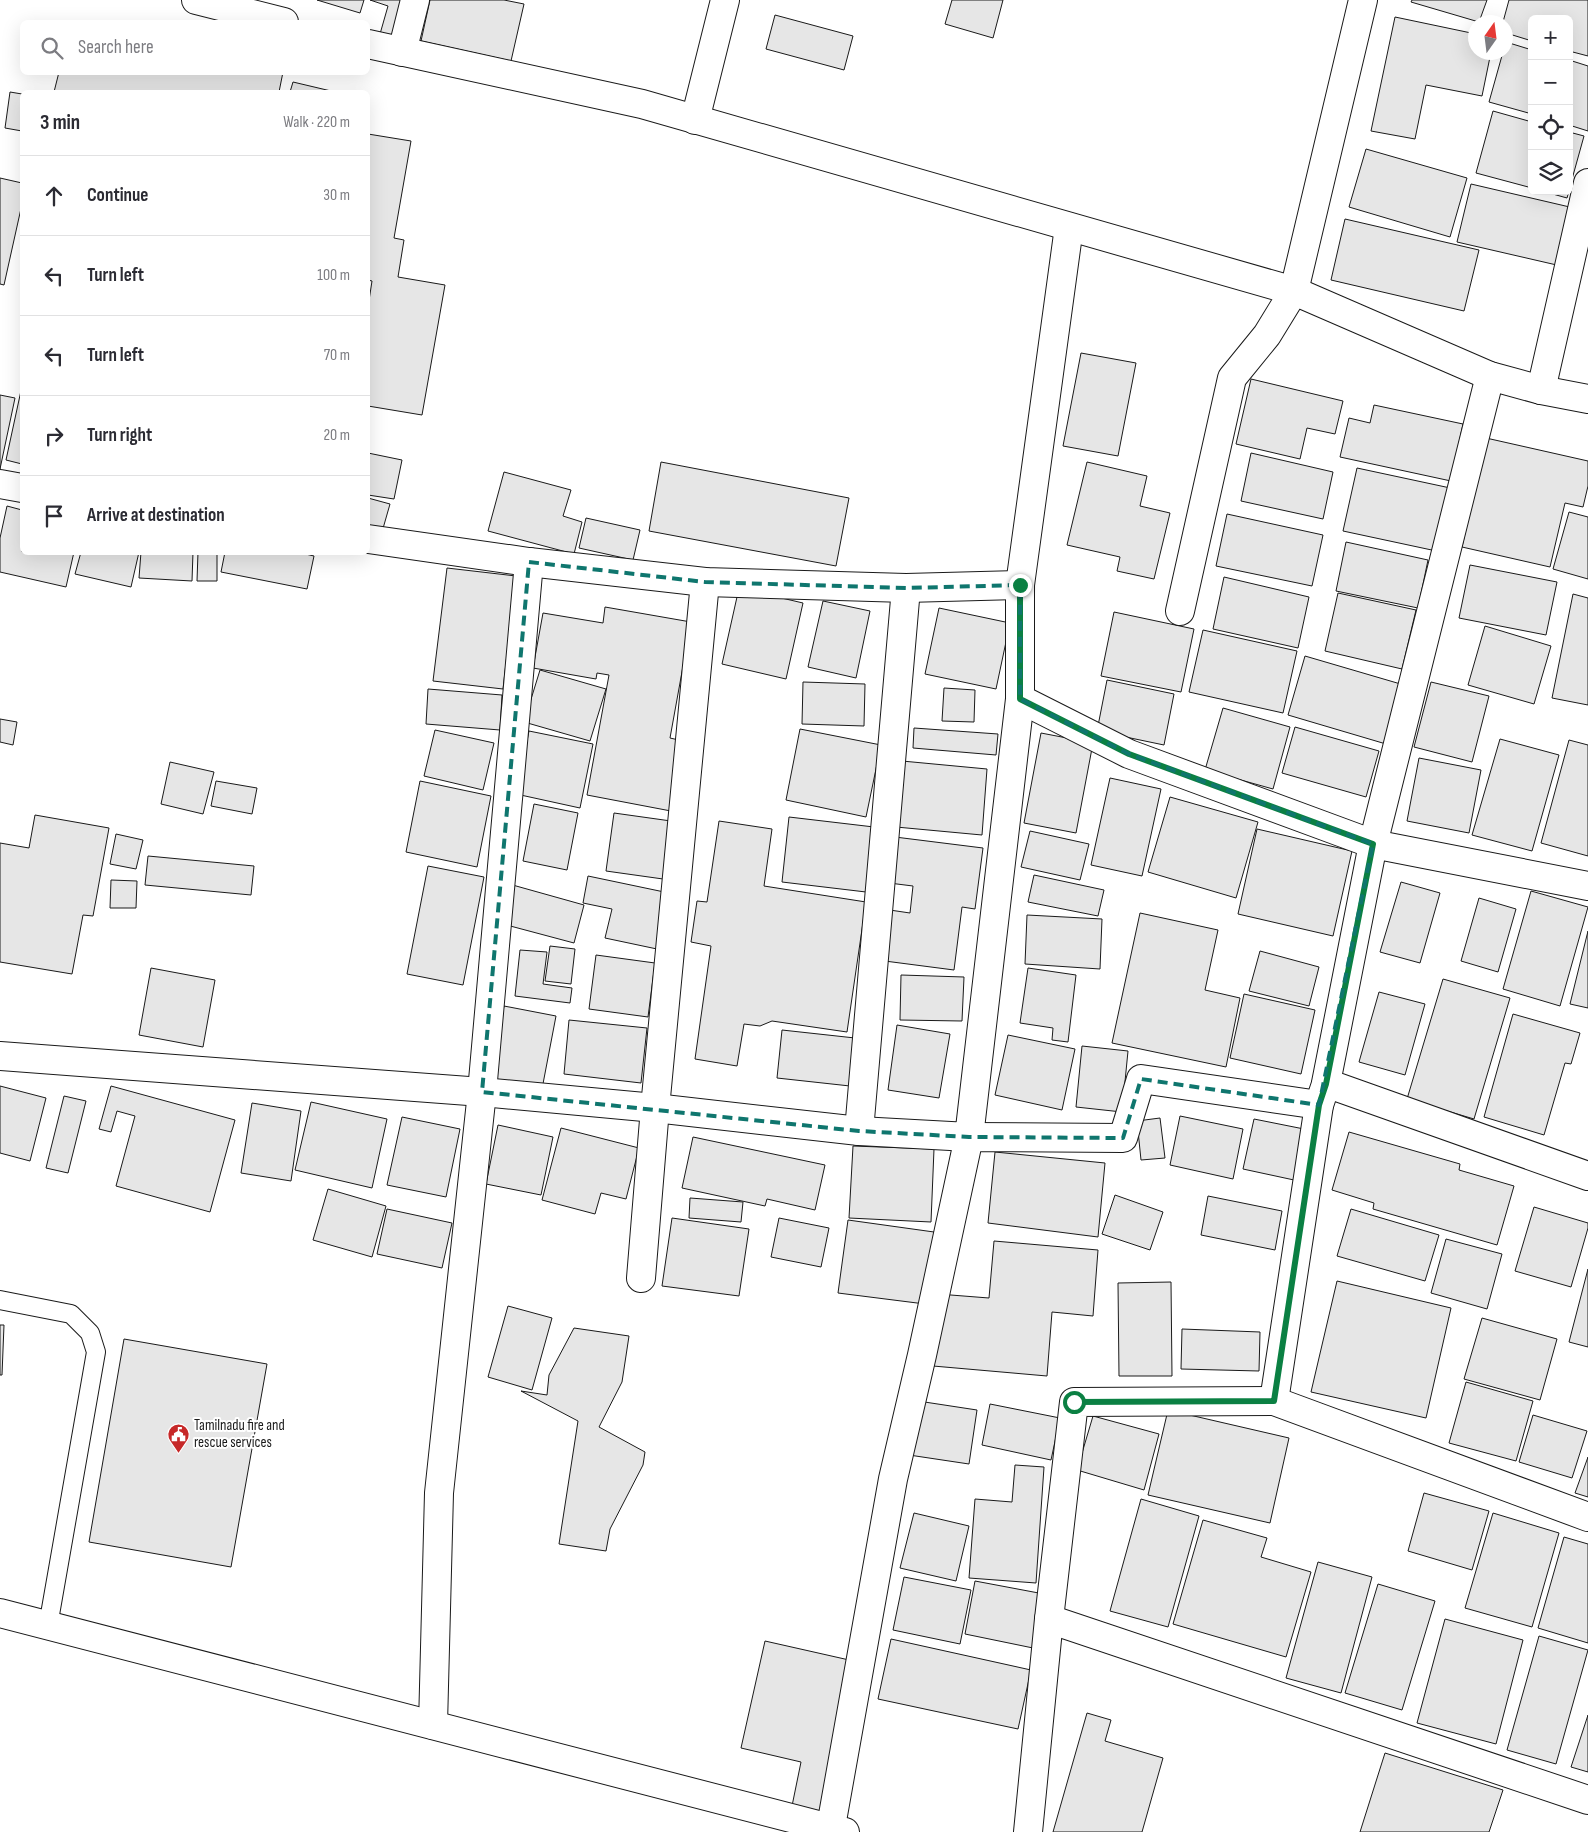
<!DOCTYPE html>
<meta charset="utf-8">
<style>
:root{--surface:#fff;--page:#f2f2f3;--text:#2b2b33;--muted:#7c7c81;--line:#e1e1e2}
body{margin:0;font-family:"Sofia Sans Condensed",sans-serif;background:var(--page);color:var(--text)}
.controls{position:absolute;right:15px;top:15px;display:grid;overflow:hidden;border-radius:8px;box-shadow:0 5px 20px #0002}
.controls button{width:45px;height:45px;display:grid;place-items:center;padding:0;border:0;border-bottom:1px solid var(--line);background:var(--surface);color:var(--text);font:25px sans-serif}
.compass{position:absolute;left:1468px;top:15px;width:45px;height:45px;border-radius:50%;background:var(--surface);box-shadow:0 5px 20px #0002;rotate:14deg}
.stop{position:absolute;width:15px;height:15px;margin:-11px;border:4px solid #0b8043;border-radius:50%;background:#fff}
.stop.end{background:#0b8043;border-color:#fff;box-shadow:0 1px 5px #0008}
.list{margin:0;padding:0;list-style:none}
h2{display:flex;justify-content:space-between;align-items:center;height:65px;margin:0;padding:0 20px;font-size:21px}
h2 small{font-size:16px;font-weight:400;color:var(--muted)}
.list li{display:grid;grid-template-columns:32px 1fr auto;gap:15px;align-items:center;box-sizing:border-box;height:80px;padding:0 20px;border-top:1px solid var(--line)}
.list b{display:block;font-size:19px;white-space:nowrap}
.list em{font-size:16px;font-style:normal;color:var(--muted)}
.icon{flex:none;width:28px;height:28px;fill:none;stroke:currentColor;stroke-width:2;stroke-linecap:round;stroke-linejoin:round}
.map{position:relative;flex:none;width:1588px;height:1832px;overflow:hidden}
.search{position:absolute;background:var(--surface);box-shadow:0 5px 20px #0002;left:20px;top:20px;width:350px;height:55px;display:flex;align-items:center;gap:12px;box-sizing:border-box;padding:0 18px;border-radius:8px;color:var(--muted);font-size:19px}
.panel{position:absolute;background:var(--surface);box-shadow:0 5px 20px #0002;left:20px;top:90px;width:350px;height:465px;border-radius:8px}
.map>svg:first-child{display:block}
</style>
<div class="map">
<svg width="1588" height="1832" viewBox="0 0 1588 1832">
<rect width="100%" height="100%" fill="#fff"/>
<g fill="#e6e6e6" stroke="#1a1a1a">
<path d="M317,0H364L360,13Z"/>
<path d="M370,0H404L393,38L380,34L388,6Z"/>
<path d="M430,0H504L524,4L511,61L421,41Z"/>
<path d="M952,0H1003L993,38L945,24Z"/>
<path d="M1412,0H1487L1479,22L1411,2Z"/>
<path d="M1509,0H1588V56L1569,51V19H1532V41L1506,33V22H1503Z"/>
<path d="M775,15L853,36L844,70L766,49Z"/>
<path d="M1395,17L1476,34V52H1491L1482,96L1426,85L1415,139L1371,131Z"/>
<path d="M1506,42L1532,50V114L1489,102L1503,52H1506Z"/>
<path d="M1569,60L1588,66V131L1569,125Z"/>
<path d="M59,72H283L279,92H54Z"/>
<path d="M293,82L331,91V92H290Z"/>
<path d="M10,92L22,94V131L5,128Z"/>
<path d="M1493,111L1532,122V188L1476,173Z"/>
<path d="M1569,132L1584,136L1569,190Z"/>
<path d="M368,134L411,141L394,238L404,240L398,277L445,285L422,415L368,406V307L372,281L368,280Z"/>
<path d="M1366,149L1467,178L1450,237L1349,207Z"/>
<path d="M0,178L22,183V204L4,285L0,284Z"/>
<path d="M1471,184L1574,208L1561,266L1457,242Z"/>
<path d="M1542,191H1569L1567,198Z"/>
<path d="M1345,219L1479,250L1464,311L1331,280Z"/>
<path d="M1081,353L1136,363L1118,456L1063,446Z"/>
<path d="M1251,379L1343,401L1335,434L1307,428L1300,459L1236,444Z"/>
<path d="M22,386V464L6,460Z"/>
<path d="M0,395L15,398L0,469Z"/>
<path d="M1374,405L1463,424L1451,481L1340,457L1349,418L1370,423Z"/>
<path d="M1486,438L1588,461V486L1583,507L1565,503L1550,567L1462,547Z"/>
<path d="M368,453L402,460L394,499L368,495Z"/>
<path d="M1251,453L1333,472L1323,519L1241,501Z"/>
<path d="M661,462L849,498L836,566L649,531Z"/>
<path d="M1087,462L1147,476L1140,506L1170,513L1154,579L1117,571L1120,557L1067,545Z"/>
<path d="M1357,468L1455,489L1441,552L1343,531Z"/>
<path d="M504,472L571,490L563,516L582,522L574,554L488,531Z"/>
<path d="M368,498L390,504L382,532L368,528Z"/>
<path d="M7,506L22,510V552H74L66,587L0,572V538Z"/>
<path d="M1569,512L1588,517V579L1553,569Z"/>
<path d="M1227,514L1323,535L1312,586L1216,566Z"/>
<path d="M586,518L640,530L633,560L579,548Z"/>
<path d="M1346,542L1428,560L1418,608L1336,591Z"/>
<path d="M81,552H139L131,587L75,574Z"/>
<path d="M141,552H193L192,581L139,578Z"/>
<path d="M198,552H217V581H197Z"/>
<path d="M225,552H297L314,556L307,589L221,572Z"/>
<path d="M1470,565L1557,582L1546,635L1459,618Z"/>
<path d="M447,568L516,576L503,689L433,681Z"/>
<path d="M1224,577L1309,597L1298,648L1213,629Z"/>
<path d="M739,588L803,603L786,679L722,664Z"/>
<path d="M1338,593L1416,610L1402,669L1325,651Z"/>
<path d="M1573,594L1588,598V705L1552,698Z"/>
<path d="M823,601L870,611L856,678L808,667Z"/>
<path d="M605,607L691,622L670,738L683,741L671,811L587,795L609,675L597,673L596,679L533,668L543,613L603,623Z"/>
<path d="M939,608L1010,623L996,689L925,674Z"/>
<path d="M1114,612L1194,629L1181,692L1101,676Z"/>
<path d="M1485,626L1551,646L1534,704L1468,685Z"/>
<path d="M1203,630L1297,651L1283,713L1189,692Z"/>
<path d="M1305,656L1404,685L1386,744L1288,715Z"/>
<path d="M540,670L606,689L590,741L524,722Z"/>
<path d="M1107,680L1174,694L1164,745L1097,731Z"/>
<path d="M803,682L865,684L864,726L802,724Z"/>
<path d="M1431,682L1489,696L1472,762L1414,747Z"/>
<path d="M944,688L975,690L974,722L942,721Z"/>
<path d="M428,689L502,695L500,730L426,724Z"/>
<path d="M1223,708L1290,727L1273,789L1205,770Z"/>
<path d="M0,719L17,722L13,745L0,742Z"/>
<path d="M1295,727L1379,751L1366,797L1282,773Z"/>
<path d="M914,728L998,734L996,755L913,748Z"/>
<path d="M800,729L881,745L866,817L786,800Z"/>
<path d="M435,730L494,743L483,790L424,776Z"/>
<path d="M529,731L593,744L580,808L516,794Z"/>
<path d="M1041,733L1093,743L1076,833L1024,823Z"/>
<path d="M1500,739L1559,755L1532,851L1472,835Z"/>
<path d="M1569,740L1588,745V856L1541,843Z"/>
<path d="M1419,758L1481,770L1469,833L1407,821Z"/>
<path d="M902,761L987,769L982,835L896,827Z"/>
<path d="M170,762L214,772L203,814L161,804Z"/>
<path d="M1110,778L1161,789L1142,876L1091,865Z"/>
<path d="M216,781L257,788L252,814L211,806Z"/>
<path d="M420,781L491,796L477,867L406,852Z"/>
<path d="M1170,797L1258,822L1236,898L1148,872Z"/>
<path d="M534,804L578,813L567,870L523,861Z"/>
<path d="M614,813L671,821L663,879L606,871Z"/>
<path d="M35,815L109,828L93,916L83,915L72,974L0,962V843L29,848Z"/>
<path d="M789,817L874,827L866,892L782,882Z"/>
<path d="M719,821L772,829L764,886L866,902L847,1032L772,1021L760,1026L744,1024L737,1066L695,1059L711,946L691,942L697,901L707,902Z"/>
<path d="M1257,829L1352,851L1333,936L1238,914Z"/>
<path d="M1030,831L1089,844L1080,880L1021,867Z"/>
<path d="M116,834L143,840L136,869L110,864Z"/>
<path d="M895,837L983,848L975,909L962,907L954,970L877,960L883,909L910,913L913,886L889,883Z"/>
<path d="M148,856L254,866L251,895L145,885Z"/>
<path d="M428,866L484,877L463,985L407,974Z"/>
<path d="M1034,875L1104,890L1098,916L1028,902Z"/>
<path d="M588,876L669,893L657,949L605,938L612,909L583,903Z"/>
<path d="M111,880L137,881L136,908H110Z"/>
<path d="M1401,882L1440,893L1420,963L1380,952Z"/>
<path d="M509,884L584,905L574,943L499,923Z"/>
<path d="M1531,891L1588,907L1560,1006L1503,989Z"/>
<path d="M1479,898L1516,909L1498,972L1461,961Z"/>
<path d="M1140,913L1218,930L1205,990L1240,998L1226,1067L1112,1043Z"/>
<path d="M1027,915L1102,919L1100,969L1025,964Z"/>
<path d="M1588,931V1008L1570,1004Z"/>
<path d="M550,946L575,949L571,984L545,981Z"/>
<path d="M520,950L547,952L543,984L572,988L570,1003L515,996Z"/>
<path d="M1260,951L1319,967L1309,1006L1249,991Z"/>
<path d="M596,955L655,963L648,1017L589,1009Z"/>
<path d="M151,968L215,980L203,1047L139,1035Z"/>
<path d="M1028,968L1076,975L1068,1042L1052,1040L1053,1028L1020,1023Z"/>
<path d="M901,975L964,977L962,1021L900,1020Z"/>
<path d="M1443,979L1510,998L1474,1119L1407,1099Z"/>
<path d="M1379,992L1425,1004L1405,1075L1359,1062Z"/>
<path d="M1244,994L1315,1010L1301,1074L1230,1058Z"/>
<path d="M504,1006L556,1016L542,1089L490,1079Z"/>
<path d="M1513,1014L1580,1033L1571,1064L1565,1063L1544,1135L1484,1117Z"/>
<path d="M569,1020L647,1028L641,1083L564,1074Z"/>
<path d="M897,1025L950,1034L939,1098L888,1090Z"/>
<path d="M782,1030L855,1038L850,1086L777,1078Z"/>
<path d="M1008,1035L1075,1049L1062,1110L995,1095Z"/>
<path d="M1082,1046L1128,1051L1122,1112L1076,1107Z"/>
<path d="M0,1086L46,1098L30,1161L0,1153Z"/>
<path d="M111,1086L235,1120L210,1212L116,1186L135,1116L117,1111L111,1132L99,1129Z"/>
<path d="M64,1096L86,1101L68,1173L46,1168Z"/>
<path d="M311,1102L387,1119L372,1188L295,1170Z"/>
<path d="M252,1103L301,1111L291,1181L241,1173Z"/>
<path d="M1180,1116L1243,1129L1233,1179L1170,1165Z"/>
<path d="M402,1117L460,1129L446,1197L387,1185Z"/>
<path d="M1160,1118L1165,1158L1141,1160L1137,1121Z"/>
<path d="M1254,1119L1304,1129L1294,1180L1243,1169Z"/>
<path d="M498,1125L553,1137L541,1195L486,1184Z"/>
<path d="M561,1128L639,1148L626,1199L601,1193L595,1214L542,1200Z"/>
<path d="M1349,1132L1460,1164L1459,1170L1514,1186L1497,1245L1373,1209L1374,1203L1332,1190Z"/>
<path d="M693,1137L825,1165L815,1210L767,1199L765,1206L682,1188Z"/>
<path d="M853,1146L934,1149L931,1222L849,1218Z"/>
<path d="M995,1152L1105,1163L1098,1237L988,1223Z"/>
<path d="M328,1189L386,1206L372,1257L313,1240Z"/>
<path d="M1115,1195L1163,1212L1150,1250L1102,1234Z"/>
<path d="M1208,1196L1282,1211L1275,1250L1201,1235Z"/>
<path d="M690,1198L743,1202L741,1222L689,1218Z"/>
<path d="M1534,1207L1588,1223V1228L1571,1287L1515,1271Z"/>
<path d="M387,1209L452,1223L442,1268L377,1254Z"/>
<path d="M1351,1209L1439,1235L1425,1281L1337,1256Z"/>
<path d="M672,1218L749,1229L739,1296L662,1286Z"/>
<path d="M779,1218L829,1228L821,1267L771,1257Z"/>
<path d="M848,1220L934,1232L925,1304L838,1293Z"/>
<path d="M1446,1239L1502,1254L1487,1309L1431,1293Z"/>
<path d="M994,1241L1098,1250L1093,1316L1052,1312L1047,1376L933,1366L938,1294L989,1298Z"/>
<path d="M1588,1269V1347L1569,1342Z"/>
<path d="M1337,1281L1451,1308L1426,1418L1311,1392Z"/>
<path d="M1171,1282L1172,1376H1119L1118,1283Z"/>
<path d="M508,1306L552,1318L532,1390L488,1377Z"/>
<path d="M1482,1318L1557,1339L1540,1400L1464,1379Z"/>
<path d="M0,1325H4L2,1375H0Z"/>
<path d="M574,1328L629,1336L622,1382L599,1427L645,1452L643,1465L610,1529L606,1551L559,1544L578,1421L521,1391L547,1395L549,1375Z"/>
<path d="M1182,1329L1260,1332L1259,1371L1181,1369Z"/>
<path d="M124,1339L267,1364L231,1567L89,1542Z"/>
<path d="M1466,1382L1533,1401L1516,1461L1449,1443Z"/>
<path d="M918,1401L977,1410L969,1464L909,1455Z"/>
<path d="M990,1404L1060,1418L1051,1460L982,1445Z"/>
<path d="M1168,1410L1289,1438L1270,1523L1148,1495Z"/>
<path d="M1533,1415L1587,1431L1572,1478L1519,1462Z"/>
<path d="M1093,1416L1159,1434L1144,1490L1077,1470Z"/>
<path d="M1588,1457V1497L1575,1493Z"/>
<path d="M1015,1465L1044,1467L1036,1583L969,1578L975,1499L1012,1502Z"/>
<path d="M1424,1493L1489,1511L1472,1570L1408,1551Z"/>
<path d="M1141,1499L1199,1516L1168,1627L1110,1611Z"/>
<path d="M914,1513L969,1526L956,1581L900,1568Z"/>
<path d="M1493,1513L1559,1533L1532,1627L1465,1608Z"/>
<path d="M1203,1520L1267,1538L1261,1557L1311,1572L1286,1657L1173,1624Z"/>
<path d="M1564,1537L1588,1544V1643L1538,1628Z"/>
<path d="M1318,1562L1372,1577L1341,1693L1286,1678Z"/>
<path d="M904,1577L971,1590L960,1644L893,1630Z"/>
<path d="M975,1581L1044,1594L1033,1648L965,1634Z"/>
<path d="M1378,1584L1435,1601L1402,1710L1345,1693Z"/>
<path d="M1445,1619L1523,1640L1496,1744L1417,1723Z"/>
<path d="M1539,1636L1588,1650L1556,1764L1507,1750Z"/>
<path d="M891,1639L1031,1670L1018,1729L878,1699Z"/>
<path d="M765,1641L858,1662L824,1813L792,1806L801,1762L741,1748Z"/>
<path d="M1087,1713L1111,1720L1105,1741L1163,1758L1142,1832H1053Z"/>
<path d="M1588,1715V1772L1571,1767Z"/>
<path d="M1385,1753L1503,1790L1489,1832H1360Z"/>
</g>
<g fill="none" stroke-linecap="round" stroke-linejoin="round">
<defs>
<path id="lane" d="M0,1300L71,1314L90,1333L96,1352L48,1626"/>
<g id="street">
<path d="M402,52L415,0"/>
<path d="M695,120L725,0"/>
<path d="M1490,376L1373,844L1326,1083L1588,1176"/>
<path d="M1541,390L1588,183"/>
<path d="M0,484L22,488"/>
<path d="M368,539L529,562L705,582L906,588L1020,585"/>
<path d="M1180,611L1232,378L1267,335L1294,291L1363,0"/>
<path d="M1020,699L1129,754L1373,844L1588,886"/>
<path d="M0,1056L482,1092L655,1108L859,1131L969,1137L1020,699V585L1069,227"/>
<path d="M1325,1087L1319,1105L1274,1401L1588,1517"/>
<path d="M859,1131L906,588"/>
<path d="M641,1278L655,1108L705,582"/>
<path d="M0,1613L845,1832"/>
<path d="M1049,1619L1588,1800"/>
<path d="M433,1725L439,1493L482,1092L529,562"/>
<path d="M830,1832L893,1479L922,1355L969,1137L1123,1138L1141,1079L1319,1105"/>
<path d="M1028,1832L1049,1619L1074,1402L1274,1401"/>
</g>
<g id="secondary">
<path d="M196,0L284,22"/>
<path d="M368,44L642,104L1294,291L1490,376L1541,390L1588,399"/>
</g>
</defs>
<use href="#lane" stroke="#1a1a1a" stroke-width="20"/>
<use href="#street" stroke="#1a1a1a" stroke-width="30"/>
<use href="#secondary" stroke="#1a1a1a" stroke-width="30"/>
<use href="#lane" stroke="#fff" stroke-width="18"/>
<use href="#street" stroke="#fff" stroke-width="28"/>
<use href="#secondary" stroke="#fff" stroke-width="28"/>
</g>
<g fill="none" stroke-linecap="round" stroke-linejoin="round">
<path stroke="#0b8043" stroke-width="6" d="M1020,585V699L1129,754L1373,844L1326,1084L1319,1105L1274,1401L1074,1402"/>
</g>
<path fill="none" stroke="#0f766e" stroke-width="4" stroke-dasharray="10 6" stroke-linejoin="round" d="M529,562L705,582L906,588L1020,585V699L1129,754L1373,844L1319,1105L1141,1079L1123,1138L969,1137L859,1131L482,1092Z"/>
<defs>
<symbol id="civic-pin" viewBox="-11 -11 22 30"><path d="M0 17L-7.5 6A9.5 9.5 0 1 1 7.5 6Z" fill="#c62828" stroke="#fff"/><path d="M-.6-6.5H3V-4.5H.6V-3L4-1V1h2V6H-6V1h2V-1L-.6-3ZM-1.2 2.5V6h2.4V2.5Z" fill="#fff"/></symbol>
</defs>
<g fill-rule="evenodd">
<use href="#civic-pin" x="166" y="1422" width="25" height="34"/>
</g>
<g text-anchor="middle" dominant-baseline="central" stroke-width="4" stroke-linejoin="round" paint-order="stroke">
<g font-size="15" fill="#1a1a1a" stroke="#fff" text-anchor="start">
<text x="194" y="1425">Tamilnadu fire and<tspan x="194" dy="17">rescue services</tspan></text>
</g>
</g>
</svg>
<div class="controls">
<button>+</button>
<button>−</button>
<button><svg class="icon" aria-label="locate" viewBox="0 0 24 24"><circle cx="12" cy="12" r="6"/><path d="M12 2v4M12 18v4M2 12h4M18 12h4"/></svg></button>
<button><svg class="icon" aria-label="layers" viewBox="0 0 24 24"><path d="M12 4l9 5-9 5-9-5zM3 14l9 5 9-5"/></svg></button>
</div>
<svg class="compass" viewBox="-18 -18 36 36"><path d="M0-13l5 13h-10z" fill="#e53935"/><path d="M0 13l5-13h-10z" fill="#7c7c81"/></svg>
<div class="stop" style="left:1074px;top:1402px"></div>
<div class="stop end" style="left:1020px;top:585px"></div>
<div class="search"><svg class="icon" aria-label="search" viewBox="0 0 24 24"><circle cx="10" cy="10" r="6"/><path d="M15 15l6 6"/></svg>Search here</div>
<section class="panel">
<h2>3 min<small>Walk · 220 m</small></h2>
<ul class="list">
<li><svg class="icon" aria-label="ahead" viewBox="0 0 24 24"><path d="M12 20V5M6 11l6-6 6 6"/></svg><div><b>Continue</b></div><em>30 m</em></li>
<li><svg class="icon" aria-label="left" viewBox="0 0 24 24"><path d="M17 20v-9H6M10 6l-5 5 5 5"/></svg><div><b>Turn left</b></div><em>100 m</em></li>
<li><svg class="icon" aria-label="left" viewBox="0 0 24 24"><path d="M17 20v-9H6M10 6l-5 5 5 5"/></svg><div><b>Turn left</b></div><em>70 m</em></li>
<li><svg class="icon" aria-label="right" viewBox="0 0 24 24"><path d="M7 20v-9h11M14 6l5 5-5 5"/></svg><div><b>Turn right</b></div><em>20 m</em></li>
<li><svg class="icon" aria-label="arrive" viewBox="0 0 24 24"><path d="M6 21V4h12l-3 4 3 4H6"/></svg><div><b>Arrive at destination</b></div></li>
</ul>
</section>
</div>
